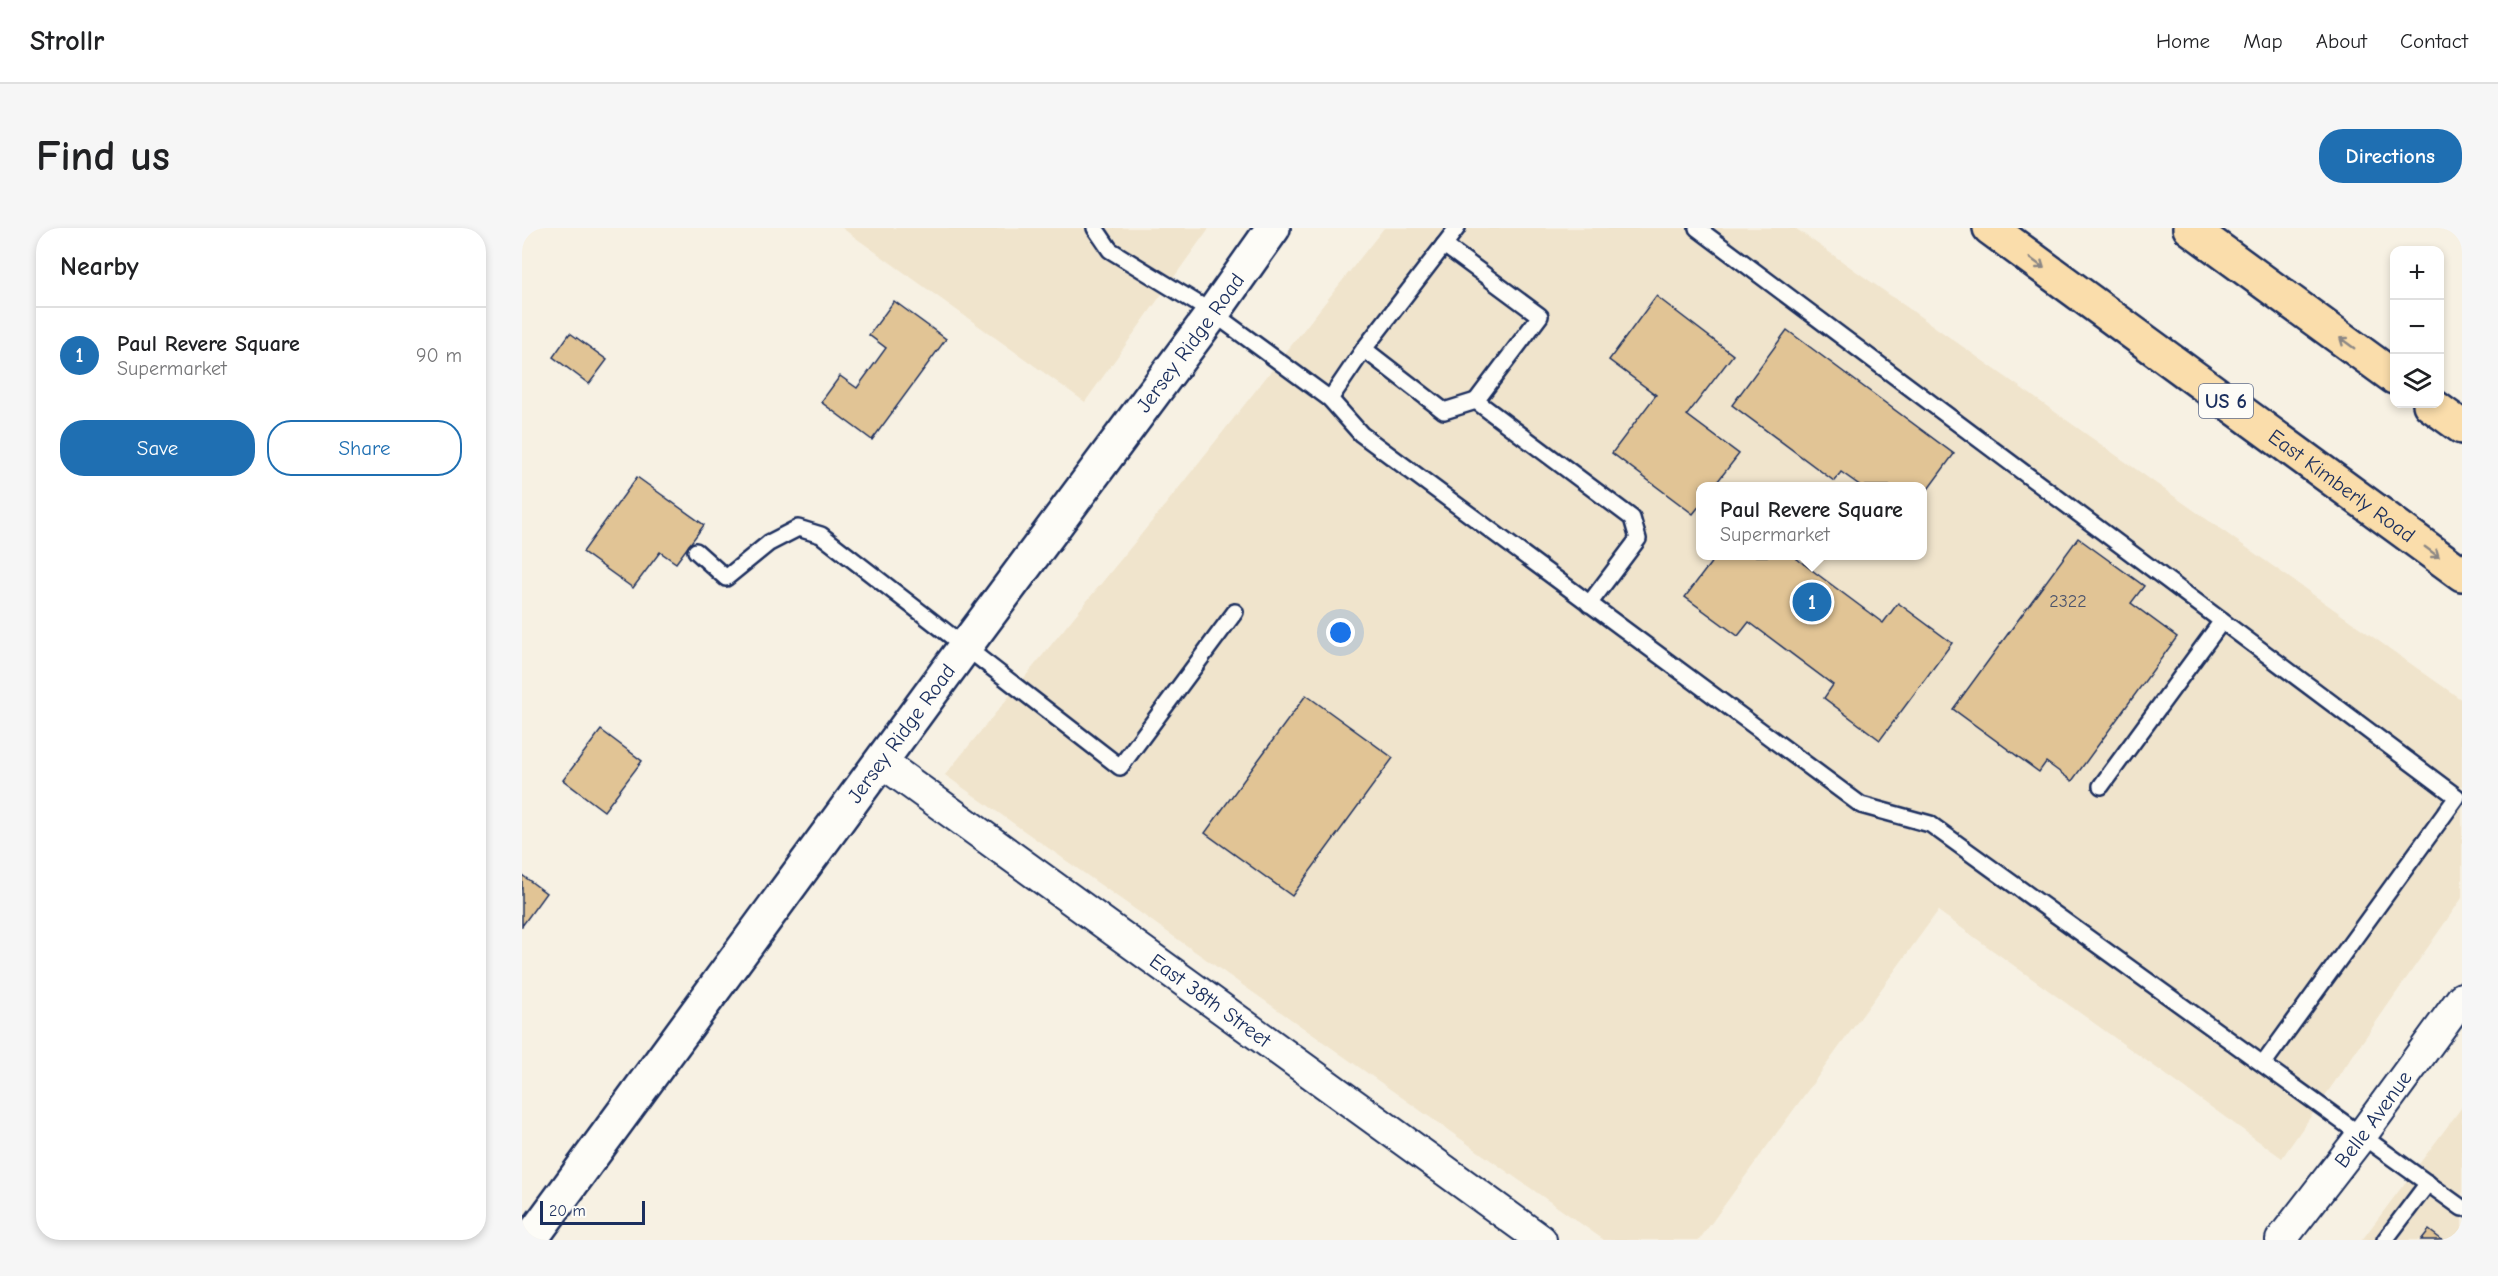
<!DOCTYPE html>
<meta charset="utf-8">
<style>
:root{--surface:#fff;--page:#f6f6f6;--text:#202124;--muted:#757577;--line:#e0e0e0;--accent:#1f6fb2}
body{margin:0;font-family:"Comic Neue",sans-serif;background:var(--page);color:var(--text)}
.controls{position:absolute;right:18px;top:18px;display:grid;overflow:hidden;border-radius:12px;box-shadow:0 3px 9px #0003}
.controls button{width:54px;height:54px;display:grid;place-items:center;padding:0;border:0;border-bottom:2px solid var(--line);background:var(--surface);color:var(--text);font:30px sans-serif}
.scale{position:absolute;left:18px;bottom:15px;width:105px;box-sizing:border-box;padding-left:6px;border:3px solid #1b2f5e;border-top:0;font-size:16px;line-height:21px;white-space:nowrap;color:#1b2f5e;-webkit-text-stroke:4px #fdfcf7;paint-order:stroke}
.you{position:absolute;left:819px;top:405px;width:21px;height:21px;margin:-15px;border:4px solid #fff;border-radius:50%;background:#1a73e8;box-shadow:0 0 0 9px #1a73e833}
.badge{display:grid;place-items:center;width:39px;height:39px;border-radius:50%;background:var(--accent);color:#fff;font-size:20px;font-weight:700}
.pin{position:absolute;translate:-50% -50%;border:3px solid #fff;box-shadow:0 2px 6px #0006}
.popup{position:absolute;left:1174px;top:254px;width:231px;height:78px;box-sizing:border-box;display:grid;place-content:center;border-radius:12px;background:var(--surface);filter:drop-shadow(0 2px 4px #0005);font-size:20px;white-space:nowrap;color:var(--muted)}
.popup b{font-size:22px;color:var(--text)}
.popup::after{content:'';position:absolute;left:50%;top:100%;margin-left:-12px;border:12px solid transparent;border-top-color:var(--surface)}
.list{margin:0;padding:0;list-style:none}
h2{display:flex;justify-content:space-between;align-items:center;height:78px;margin:0;padding:0 24px;font-size:26px}
h2 small{font-size:20px;font-weight:400;color:var(--muted)}
.list li{display:grid;grid-template-columns:39px 1fr auto;gap:18px;align-items:center;box-sizing:border-box;height:96px;padding:0 24px;border-top:2px solid var(--line)}
.list b{display:block;font-size:22px;white-space:nowrap}
.list p{margin:0;font-size:20px;white-space:nowrap;color:var(--muted)}
.list em{font-size:20px;font-style:normal;color:var(--muted)}
.actions{display:flex;gap:12px;padding:18px 24px}
.actions a{flex:1;padding:14px 0;border:2px solid var(--accent);border-radius:24px;text-align:center;font-size:21px;color:var(--accent)}
.actions .main{background:var(--accent);color:#fff}
.icon{flex:none;width:33px;height:33px;fill:none;stroke:currentColor;stroke-width:2;stroke-linecap:round;stroke-linejoin:round}
.map{position:relative;flex:none;width:1940px;height:1012px;overflow:hidden;border-radius:24px}
header{display:flex;align-items:center;gap:36px;box-sizing:border-box;height:84px;padding:0 30px;background:var(--surface);border-bottom:2px solid var(--line)}
header strong{font-size:28px}
nav{display:flex;gap:33px;margin-inline-start:auto;font-size:21px}
.intro{display:flex;align-items:center;justify-content:space-between;box-sizing:border-box;height:144px;padding:0 36px}
h1{margin:0;font-size:42px}
.button{padding:15px 27px;border-radius:24px;background:var(--accent);color:#fff;font-size:21px;font-weight:700}
main{display:flex;gap:36px;padding:0 36px}
aside{flex:1;background:var(--surface);border-radius:24px;box-shadow:0 3px 9px #0003}
.map>svg:first-child{display:block}
</style>
<header>
<strong>Strollr</strong>
<nav><a>Home</a><a>Map</a><a>About</a><a>Contact</a></nav>
</header>
<div class="intro"><h1>Find us</h1><a class="button">Directions</a></div>
<main>
<aside>
<h2>Nearby<small></small></h2>
<ul class="list">
<li><span class="badge">1</span><div><b>Paul Revere Square</b><p>Supermarket</p></div><em>90 m</em></li>
</ul>
<div class="actions"><a class="main">Save</a><a>Share</a></div>
</aside>
<div class="map">
<svg width="1940" height="1012" viewBox="0 0 1940 1012">
<rect width="100%" height="100%" fill="#f7f1e3"/>
<filter id="ink" filterUnits="userSpaceOnUse"><feTurbulence type="fractalNoise" baseFrequency=".0167" numOctaves="2"/><feDisplacementMap in="SourceGraphic" scale="12" xChannelSelector="R" yChannelSelector="G"/><feConvolveMatrix kernelMatrix="1 2 1 2 8 2 1 2 1" color-interpolation-filters="sRGB"/></filter>
<g filter="url(#ink)">
<g fill="#f0e4cc" fill-rule="evenodd">
<path d="M320,0H687L563,174Z"/>
<path d="M862,0H1273L1940,472V670L1760,930L1416,683L1177,1012H1082L423,547L644,276ZM1179,258H1401V328H1179Z"/>
<path d="M1940,879V1012H1840Z"/>
</g>
<g fill="#e1c495" stroke="#1b2f5e" stroke-width="1.5">
<path d="M1134,68L1211,127L1165,187L1217,226L1192,258H1179V276L1171,286L1090,225L1134,167L1087,132Z"/>
<path d="M372,73L424,111L350,212L299,174L318,148L335,160L364,120L347,107Z"/>
<path d="M1265,102L1432,226L1401,268V258H1339L1319,244L1312,253L1210,177Z"/>
<path d="M48,105L85,132L67,156L31,129Z"/>
<path d="M115,249L182,297L154,335L138,324L111,360L61,324Z"/>
<path d="M1556,310L1622,358L1609,375L1655,409L1550,553L1524,534L1517,544L1431,481Z"/>
<path d="M1194,328H1278L1275,331L1361,395L1376,375L1430,415L1358,512L1302,470L1311,457L1227,394L1216,408L1163,369Z"/>
<path d="M784,467L871,530L770,668L683,605Z"/>
<path d="M79,502L120,533L82,583L41,552Z"/>
<path d="M0,647L24,665L0,698Z"/>
<path d="M1907,1002L1920,1012H1899Z"/>
</g>
<g fill="none" stroke-linecap="round" stroke-linejoin="round">
<defs>
<g id="service">
<path d="M573,0L588,22L691,85L808,171L839,206L1339,577L1408,596L1940,980"/>
<path d="M1175,0L1935,569L1742,835"/>
<path d="M922,17L1018,88L954,173L1110,290L1116,311L1067,376"/>
<path d="M842,121L922,183L954,173"/>
<path d="M808,171L842,121L935,0"/>
<path d="M174,323L204,350L247,315L276,300L299,307L598,539L713,384"/>
<path d="M1579,558L1700,393"/>
<path d="M1863,1012L1906,955"/>
</g>
<g id="minor">
<path id="s1" d="M358,533L1019,1012"/>
<path id="s2" d="M1759,1012L1840,907L1940,770"/>
</g>
<g id="secondary">
<path id="s3" d="M8,1012L442,420L691,85L751,0"/>
</g>
<g id="primary">
<path id="s4" d="M1468,0L1940,346"/>
<path d="M1668,0L1872,149"/>
<path d="M1908,176L1940,199"/>
</g>
</defs>
<use href="#service" stroke="#1b2f5e" stroke-width="20"/>
<use href="#minor" stroke="#1b2f5e" stroke-width="34"/>
<use href="#secondary" stroke="#1b2f5e" stroke-width="38"/>
<use href="#primary" stroke="#1b2f5e" stroke-width="38"/>
<use href="#service" stroke="#fdfcf7" stroke-width="15"/>
<use href="#minor" stroke="#fdfcf7" stroke-width="30"/>
<use href="#secondary" stroke="#fdfcf7" stroke-width="33"/>
<use href="#primary" stroke="#faddab" stroke-width="33"/>
</g>
<defs><path id="oneway-shaft" d="M-6 0H5M1.5-3L5.5 0L1.5 3" fill="none" stroke-width="1.6" stroke-linecap="round" stroke-linejoin="round" transform="scale(1.5)"/></defs>
<g stroke="#8a8684">
<use href="#oneway-shaft" transform="translate(1515 35) rotate(36)"/>
<use href="#oneway-shaft" transform="translate(1825 115) rotate(-144)"/>
<use href="#oneway-shaft" transform="translate(1910 324) rotate(36)"/>
</g>
</g>
<g text-anchor="middle" dominant-baseline="central" stroke-width="6" stroke-linejoin="round" paint-order="stroke">
<g font-size="18" fill="#4c546c">
<text x="1546" y="373">2322</text>
</g>
<rect fill="#fdfcf7" stroke="#5f6c8c" stroke-width="1.5" x="1677" y="156" width="54" height="34" rx="4.5"/>
<g font-size="20" font-weight="bold" fill="#1b2f5e">
<text x="1704" y="173">US 6</text>
</g>
<g font-size="21" fill="#1b2f5e" stroke="#fdfcf7">
<text stroke="none"><textPath href="#s3" startOffset="1114">Jersey Ridge Road</textPath></text>
<text stroke="none"><textPath href="#s4" startOffset="436">East Kimberly Road</textPath></text>
<text stroke="none"><textPath href="#s3" startOffset="628">Jersey Ridge Road</textPath></text>
<text stroke="none"><textPath href="#s1" startOffset="408">East 38th Street</textPath></text>
<text stroke="none"><textPath href="#s2" startOffset="152">Belle Avenue</textPath></text>
</g>
</g>
</svg>
<div class="controls">
<button>+</button>
<button>−</button>
<button><svg class="icon" aria-label="layers" viewBox="0 0 24 24"><path d="M12 4l9 5-9 5-9-5zM3 14l9 5 9-5"/></svg></button>
</div>
<div class="scale">20 m</div>
<div class="you"></div>
<div class="pin badge" style="left:1290px;top:374px">1</div>
<div class="popup"><b>Paul Revere Square</b>Supermarket</div>
</div>
</main>
